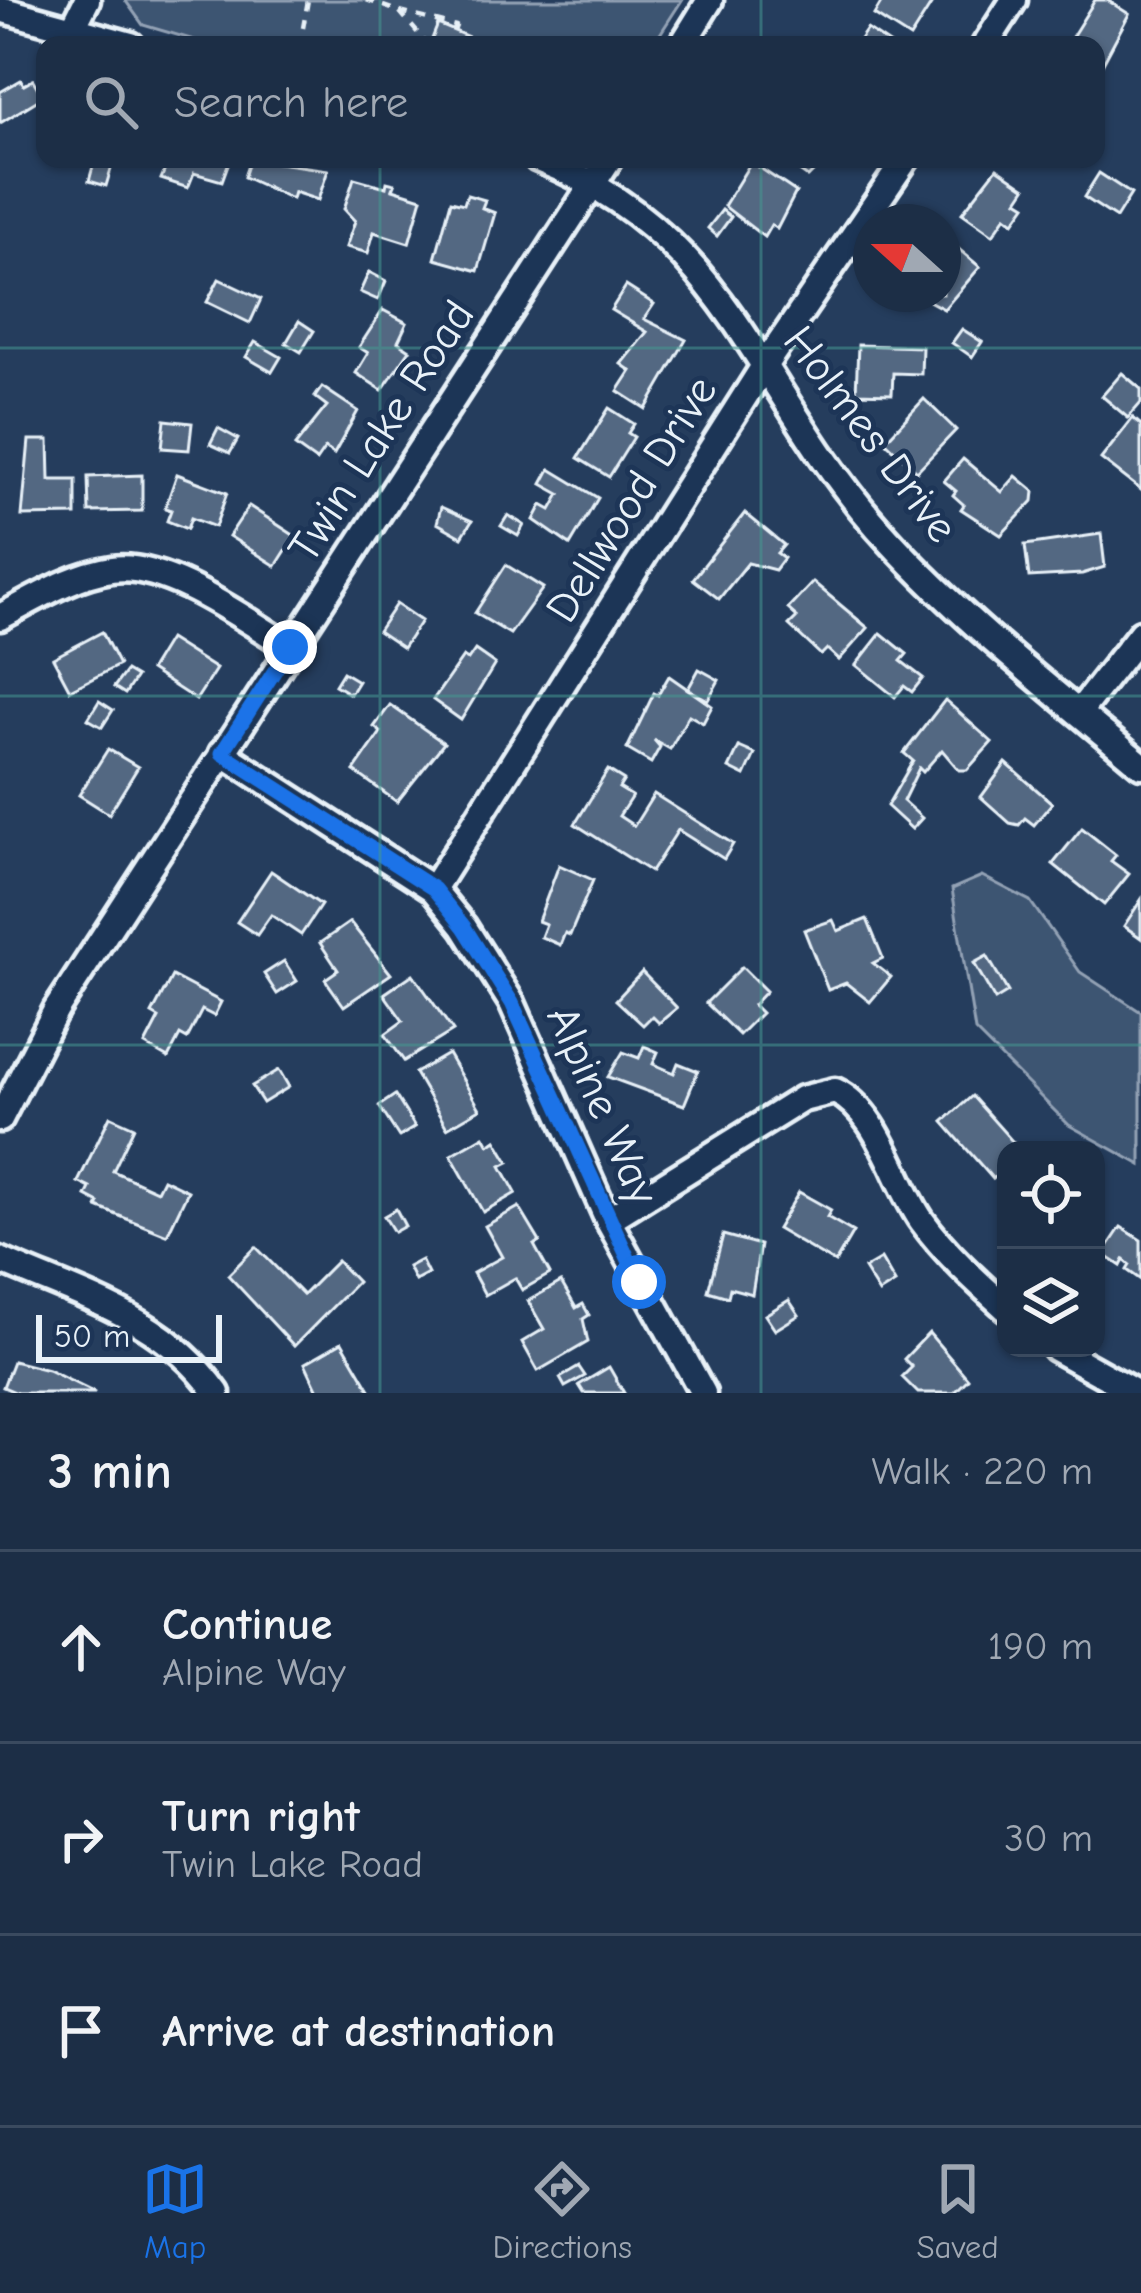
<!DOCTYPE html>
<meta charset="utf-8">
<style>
:root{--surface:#1c2e46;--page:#293a51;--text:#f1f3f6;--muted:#a0a8b3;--line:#3a4a5f;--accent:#1a73e8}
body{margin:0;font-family:"Comic Neue",sans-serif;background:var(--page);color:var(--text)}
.controls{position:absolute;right:36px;bottom:36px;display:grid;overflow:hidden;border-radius:24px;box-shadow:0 3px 9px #0004}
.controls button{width:108px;height:108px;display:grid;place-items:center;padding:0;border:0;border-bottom:3px solid var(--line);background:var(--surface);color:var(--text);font:60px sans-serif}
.compass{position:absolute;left:853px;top:204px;width:108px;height:108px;border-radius:50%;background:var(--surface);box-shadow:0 3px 9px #0004;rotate:291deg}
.scale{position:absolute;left:36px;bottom:30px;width:186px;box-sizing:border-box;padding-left:12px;border:6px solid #e8f1f8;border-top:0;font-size:33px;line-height:42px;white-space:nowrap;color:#e8f1f8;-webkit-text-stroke:9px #1d3557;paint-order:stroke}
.stop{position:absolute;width:36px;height:36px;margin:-27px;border:9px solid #1a73e8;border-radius:50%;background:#fff}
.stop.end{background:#1a73e8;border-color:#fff;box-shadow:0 3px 12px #0008}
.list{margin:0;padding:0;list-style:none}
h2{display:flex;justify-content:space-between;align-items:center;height:156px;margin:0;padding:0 48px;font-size:51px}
h2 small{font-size:39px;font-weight:400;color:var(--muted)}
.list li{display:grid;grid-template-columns:78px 1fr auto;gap:36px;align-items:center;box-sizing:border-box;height:192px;padding:0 48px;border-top:3px solid var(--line)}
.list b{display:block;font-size:45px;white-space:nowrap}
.list p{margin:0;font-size:39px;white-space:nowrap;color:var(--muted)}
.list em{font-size:39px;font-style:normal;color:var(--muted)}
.icon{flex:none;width:66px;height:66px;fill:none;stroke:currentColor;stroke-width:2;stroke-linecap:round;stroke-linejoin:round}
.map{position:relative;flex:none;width:1141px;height:1393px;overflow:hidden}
.search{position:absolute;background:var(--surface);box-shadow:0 3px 9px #0004;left:36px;right:36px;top:36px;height:132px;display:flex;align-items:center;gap:30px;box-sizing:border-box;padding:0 42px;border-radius:24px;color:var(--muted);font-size:45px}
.sheet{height:732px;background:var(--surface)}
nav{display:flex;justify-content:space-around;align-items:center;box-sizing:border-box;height:168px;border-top:3px solid var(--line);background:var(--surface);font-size:33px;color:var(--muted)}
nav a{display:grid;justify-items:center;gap:6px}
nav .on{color:var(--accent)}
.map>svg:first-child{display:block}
</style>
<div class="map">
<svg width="1141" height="1393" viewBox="0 0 1141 1393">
<rect width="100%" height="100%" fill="#253d5d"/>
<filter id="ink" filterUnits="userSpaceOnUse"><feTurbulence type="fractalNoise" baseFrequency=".00833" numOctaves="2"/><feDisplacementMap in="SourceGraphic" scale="24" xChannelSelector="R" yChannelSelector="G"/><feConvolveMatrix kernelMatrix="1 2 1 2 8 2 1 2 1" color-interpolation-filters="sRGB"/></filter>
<g filter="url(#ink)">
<g fill="#3e5472" stroke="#93a2b5" stroke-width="3">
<path d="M125,0H682L653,45H211L143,25Z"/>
<path d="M982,876L1030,901L1080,972L1141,1012V1165L1069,1125L975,1031L952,889Z"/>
</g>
<g fill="#536782" stroke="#e8f1f8" stroke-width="3">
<path d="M883,0H934L910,38L874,15Z"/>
<path d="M1095,0H1107L1129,14L1096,76V45H1067Z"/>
<path d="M438,24L471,38L468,45L430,44Z"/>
<path d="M867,29L891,45H856Z"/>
<path d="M21,80L24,85L33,80L43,97L0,123V92Z"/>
<path d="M95,159H114L106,186L89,181Z"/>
<path d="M160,159H230L222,181L194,173L188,188L161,179L168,162Z"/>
<path d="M250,159L328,170L318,200L294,192L292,199L244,177Z"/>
<path d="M782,159H826L808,177Z"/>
<path d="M751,162L796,192L777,229L771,225L764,237L724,206Z"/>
<path d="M997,168L1026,188L1018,200L1026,205L1014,222L1006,216L993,235L962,213Z"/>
<path d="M1099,173L1131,194L1116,218L1084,197Z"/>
<path d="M354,178L386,187L387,182L395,184L393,189L422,198L409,243L374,232L368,253L346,247L355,221L344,209Z"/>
<path d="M467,195L485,200L482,208L495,213L478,271L435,259L451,201L464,204Z"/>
<path d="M722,210L731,217L717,236L708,228Z"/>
<path d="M943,236L980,267L944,309L916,294H943Z"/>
<path d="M369,272L386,281L378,300L360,292Z"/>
<path d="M219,279L261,299L250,323L207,302Z"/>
<path d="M626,286L654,304L644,319L686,340L646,409L618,391L631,371L621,364L647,332L611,310Z"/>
<path d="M383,310L407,323L398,342L410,350L382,390L356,373L368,353L359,347Z"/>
<path d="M299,321L314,331L301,352L286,343Z"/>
<path d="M962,329L982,342L972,357L952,343Z"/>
<path d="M255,342L281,357L272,372L246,357Z"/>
<path d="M858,345L922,347L921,374L893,373L892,394L856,393Z"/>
<path d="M1122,373L1141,389V403L1128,418L1102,396Z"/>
<path d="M322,387L358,411L334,454L325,448L316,461L295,446L327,406L315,397Z"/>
<path d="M924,399L956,430L917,471L885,441Z"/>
<path d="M609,408L634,424L628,433L634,437L609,477L578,458Z"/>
<path d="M1133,418L1141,425V490L1101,459Z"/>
<path d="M165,420L192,423L189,450L162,448Z"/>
<path d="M218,428L238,439L230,453L210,444Z"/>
<path d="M29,440H49L50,480H76V515L22,516Z"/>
<path d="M963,459L1002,492L1016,476L1034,491L1033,501L1001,535L961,509L964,505L953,495L956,491L944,481Z"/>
<path d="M550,469L598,498L570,545L534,520L542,505L551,510L560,494L542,484Z"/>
<path d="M177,474L227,493L215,527L191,518L187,529L167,521L171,510L165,508Z"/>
<path d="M142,475V511L89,512L88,477Z"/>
<path d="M249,506L295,536L276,566L229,536Z"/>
<path d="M441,507L472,521L462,537L437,523Z"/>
<path d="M745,513L784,545L777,553L784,558L775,570L748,563L719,599L693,579Z"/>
<path d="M508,515L524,525L518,536L501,526Z"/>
<path d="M1101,534L1105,567L1082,574L1029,577L1025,545Z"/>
<path d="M506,565L543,588L510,634L475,613Z"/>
<path d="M813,582L868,628L839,660L827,649L821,655L789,625L797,617L788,609Z"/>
<path d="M396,604L421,621L403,648L378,631Z"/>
<path d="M102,632L119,665L70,690L53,658Z"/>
<path d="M881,633L907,654L901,661L923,678L912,692L904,686L895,697L856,665Z"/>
<path d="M169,639L216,669L196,700L150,670Z"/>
<path d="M475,650L495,664L461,720L433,700L463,657L468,660Z"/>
<path d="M699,669L719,680L708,700L688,689Z"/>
<path d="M126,671L136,677L125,694L114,687Z"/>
<path d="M343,672L358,681L350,694L335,685Z"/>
<path d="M669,676L712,706L703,723L689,715L670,749L654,740L660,747L651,763L627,749L654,693L658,695Z"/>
<path d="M945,700L992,742L967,770H959L942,750L923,772L919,768L903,801L922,818L912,829L887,806L913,761L904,753Z"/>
<path d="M99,701L113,710L102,727L88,719Z"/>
<path d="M390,705L444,743L397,802L354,771L381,732L374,727Z"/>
<path d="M739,747L755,754L745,776L729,768Z"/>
<path d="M108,749L138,767L109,814L79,795Z"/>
<path d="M1006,763L1052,803L1034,825L1025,818L1019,825L1010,823L981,797Z"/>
<path d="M608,770L624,780L619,788L632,796L619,816L634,826L654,794L733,844L724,859L678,830L651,872L575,824Z"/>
<path d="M1082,828L1116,855L1111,861L1129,874L1104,905L1053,864Z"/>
<path d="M559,865L593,880L570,935L565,933L560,945L541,937L546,924L538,921Z"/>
<path d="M271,871L321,905L301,935L271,915L257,935L237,922Z"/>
<path d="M1141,900V938L1124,926Z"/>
<path d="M867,919L883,958L873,963L891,977L870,1002L846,983L828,990L804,930L833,920L838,931Z"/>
<path d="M350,922L391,974L344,1006L325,979L338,970L320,943Z"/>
<path d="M987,956L1008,992L995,1000L974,963Z"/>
<path d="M284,961L297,981L277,994L264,974Z"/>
<path d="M742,967L766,991L753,1005L761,1013L739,1035L706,1003Z"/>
<path d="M642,972L677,1008L659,1023L652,1016L643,1025L616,1000Z"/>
<path d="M413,974L453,1031L404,1061L385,1034L403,1021L384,994Z"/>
<path d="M172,976L221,1002L214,1016L202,1010L187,1039L180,1035L168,1058L145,1045L159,1018L152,1014Z"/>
<path d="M644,1046L658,1052L653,1064L674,1073L678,1063L698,1071L684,1105L608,1077L623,1052L639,1058Z"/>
<path d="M448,1054L480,1109L447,1128L415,1073Z"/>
<path d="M279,1070L289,1087L263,1103L252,1086Z"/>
<path d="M395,1095L415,1127L399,1137L379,1106Z"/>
<path d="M972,1096L1020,1150H1006V1167L993,1179L943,1122Z"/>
<path d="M110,1116L134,1127L113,1171L157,1191L163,1179L188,1191L167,1235L97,1207L99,1203L86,1196L90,1188L78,1182Z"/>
<path d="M484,1136L489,1145L496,1140L509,1162L501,1166L516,1193L483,1212L451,1155Z"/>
<path d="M799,1192L831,1210L827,1217L853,1232L835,1263L777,1229Z"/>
<path d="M519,1207L540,1242L534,1245L550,1274L522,1290L515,1278L485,1295L473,1273L502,1257L485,1226Z"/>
<path d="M396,1209L405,1226L394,1232L384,1216Z"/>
<path d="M1121,1227L1141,1240V1280L1127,1270L1130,1265L1124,1260L1121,1266L1103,1254Z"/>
<path d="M723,1235L760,1245L752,1294L730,1288L728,1297L708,1291Z"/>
<path d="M256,1247L303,1295L337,1261L357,1282L294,1346L228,1275Z"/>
<path d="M881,1259L895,1283L879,1293L864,1269Z"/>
<path d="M421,1260L428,1274L415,1281L408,1267Z"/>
<path d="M561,1282L576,1308L583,1304L589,1315L583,1319L588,1342L538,1371L522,1342L544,1329L528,1301Z"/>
<path d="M789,1300L799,1315L775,1330L765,1315Z"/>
<path d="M929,1333L968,1379L954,1393H918L902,1377L912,1367L904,1359Z"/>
<path d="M342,1342L372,1393H319L305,1363Z"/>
<path d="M13,1361L48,1370L95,1393H17L3,1387Z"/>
<path d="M579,1367L585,1376L565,1387L560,1378Z"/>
<path d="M609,1367L624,1393H584L579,1385Z"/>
</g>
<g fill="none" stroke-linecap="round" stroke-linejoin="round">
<defs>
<g id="minor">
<path d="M0,9L131,45"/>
<path d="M73,28L87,0"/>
<path d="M682,45L710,0"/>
<path d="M985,45L1014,0"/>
<path d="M538,159C729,234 754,387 877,527C955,615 1051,689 1141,765"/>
<path d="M0,617C35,599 72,575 112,569C166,561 244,619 290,647"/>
<path d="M1079,712L1141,633"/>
<path d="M222,753L433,889L464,927L512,1003L608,1220L703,1393"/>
<path d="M433,889L764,366L906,159"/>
<path d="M0,1119L56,1010L609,159"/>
<path d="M608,1220L802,1099L835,1091C879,1111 895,1183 922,1221C946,1254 976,1281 1006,1308"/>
<path d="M0,1260C83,1297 163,1317 217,1393"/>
<path d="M1055,1348L1136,1393"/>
</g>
</defs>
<use href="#minor" stroke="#e8f1f8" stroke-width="33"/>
<g stroke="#e8f1f8" stroke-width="4.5" stroke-dasharray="9 9" stroke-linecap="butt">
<path d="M366,0L400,12L428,45"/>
<path d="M400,12L456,26L454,31"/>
<path d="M303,28L308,0"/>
</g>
<use href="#minor" stroke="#1d3557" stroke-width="24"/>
</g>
</g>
<g fill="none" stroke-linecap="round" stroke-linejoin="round" filter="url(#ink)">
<path stroke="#1a73e8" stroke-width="15" d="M290,647L222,753L434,889L464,927L512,1003L639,1282"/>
</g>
<path fill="none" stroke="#459590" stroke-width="3" stroke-opacity="0.55" d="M380,0V45M761,0V45M380,159V1393M761,159V1393M0,348H1141M0,696H1141M0,1045H1141"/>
<g text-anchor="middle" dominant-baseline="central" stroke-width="10" stroke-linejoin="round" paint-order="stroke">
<g font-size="45" fill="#e8f1f8" stroke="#1d3557">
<text transform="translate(381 431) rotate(-57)">Twin Lake Road</text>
<text transform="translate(871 434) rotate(53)">Holmes Drive</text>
<text transform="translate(631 499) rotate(-58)">Dellwood Drive</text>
<text transform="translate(603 1105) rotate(66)">Alpine Way</text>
</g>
</g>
</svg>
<div class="controls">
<button><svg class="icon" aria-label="locate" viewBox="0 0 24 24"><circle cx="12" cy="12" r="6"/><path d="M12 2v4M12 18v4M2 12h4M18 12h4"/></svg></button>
<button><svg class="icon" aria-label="layers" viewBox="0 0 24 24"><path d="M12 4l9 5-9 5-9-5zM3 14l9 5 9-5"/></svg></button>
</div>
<svg class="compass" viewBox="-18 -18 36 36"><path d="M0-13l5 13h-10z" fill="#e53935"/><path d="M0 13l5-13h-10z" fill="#a0a8b3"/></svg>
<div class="scale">50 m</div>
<div class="stop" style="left:639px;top:1282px"></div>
<div class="stop end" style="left:290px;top:647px"></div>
<div class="search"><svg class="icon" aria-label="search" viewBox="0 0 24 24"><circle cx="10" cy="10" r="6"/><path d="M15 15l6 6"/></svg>Search here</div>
</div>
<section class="sheet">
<h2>3 min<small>Walk · 220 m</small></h2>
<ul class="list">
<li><svg class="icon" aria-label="ahead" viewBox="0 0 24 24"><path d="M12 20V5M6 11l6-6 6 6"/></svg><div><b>Continue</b><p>Alpine Way</p></div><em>190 m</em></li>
<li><svg class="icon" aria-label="right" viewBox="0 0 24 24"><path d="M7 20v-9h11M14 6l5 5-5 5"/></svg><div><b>Turn right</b><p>Twin Lake Road</p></div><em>30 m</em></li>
<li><svg class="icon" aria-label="arrive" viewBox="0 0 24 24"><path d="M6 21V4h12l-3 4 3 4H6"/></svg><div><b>Arrive at destination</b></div></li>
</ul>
</section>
<nav>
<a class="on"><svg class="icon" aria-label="map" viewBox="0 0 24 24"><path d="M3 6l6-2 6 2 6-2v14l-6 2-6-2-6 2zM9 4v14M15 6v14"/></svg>Map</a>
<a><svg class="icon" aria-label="directions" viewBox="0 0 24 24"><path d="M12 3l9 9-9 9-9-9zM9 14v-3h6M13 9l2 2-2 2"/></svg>Directions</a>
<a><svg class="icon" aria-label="saved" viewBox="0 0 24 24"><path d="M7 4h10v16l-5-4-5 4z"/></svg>Saved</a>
</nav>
